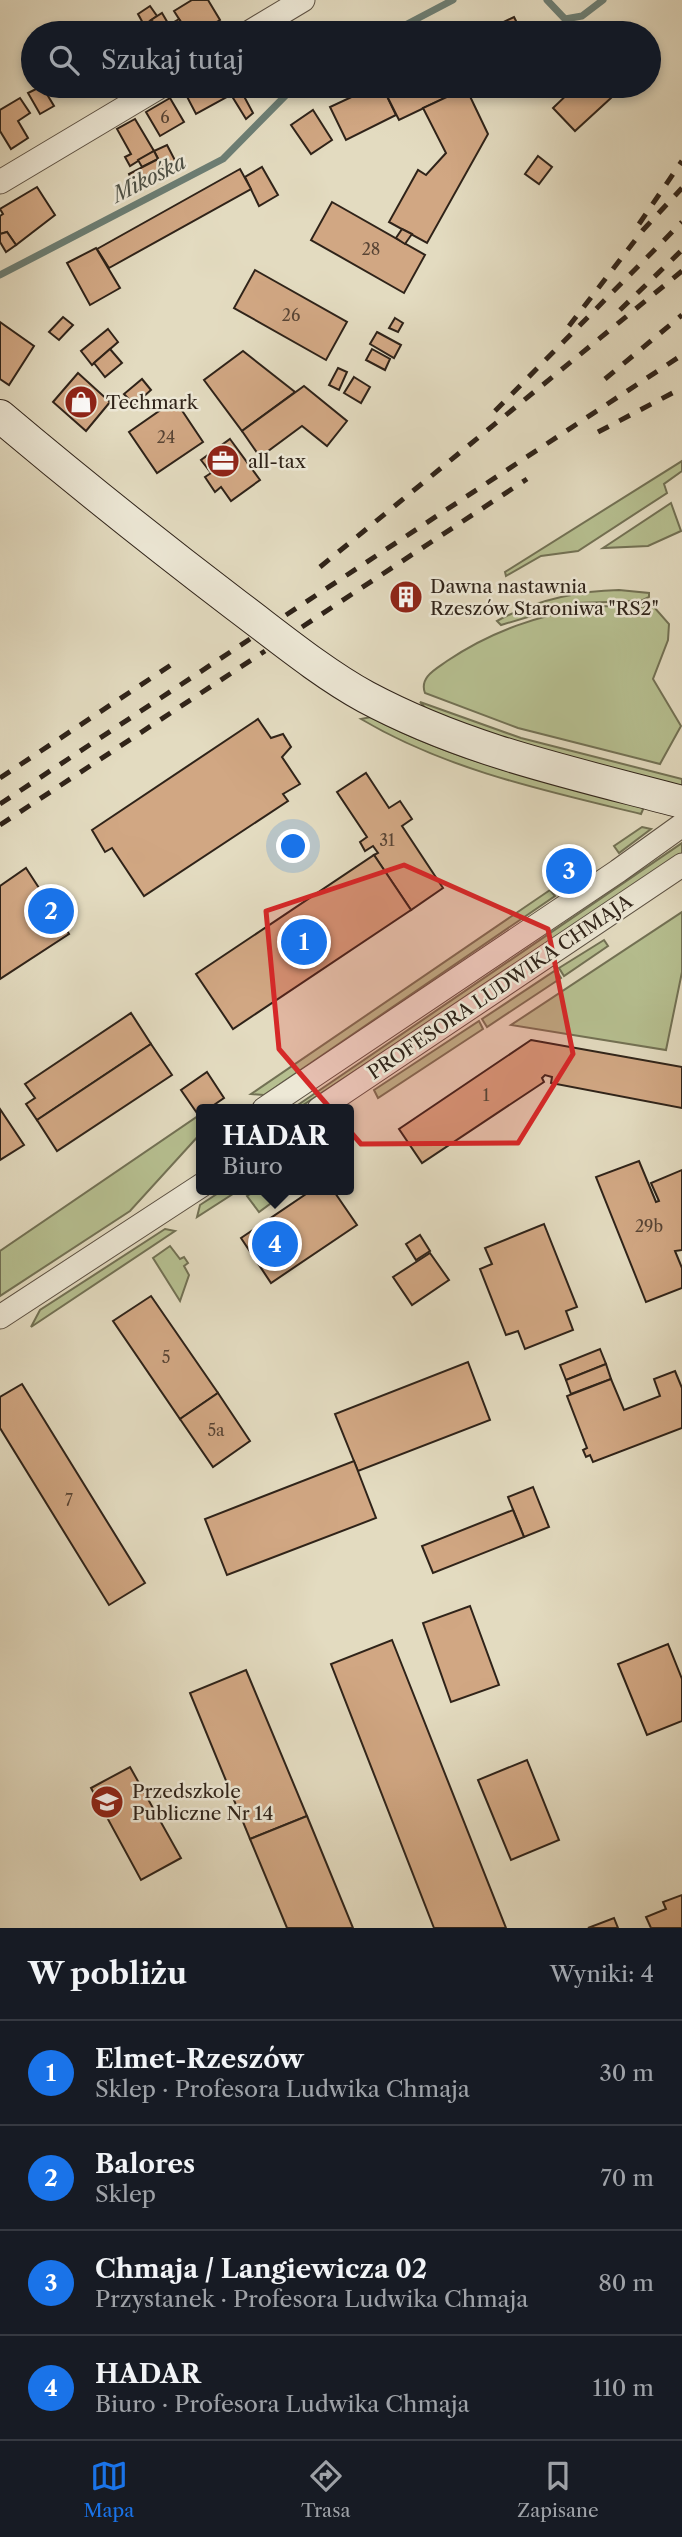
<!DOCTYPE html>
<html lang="pl">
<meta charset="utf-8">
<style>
:root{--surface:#171b24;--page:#20242c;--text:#f1f3f6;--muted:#9ea1a6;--line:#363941;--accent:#1a73e8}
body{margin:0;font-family:"Libre Caslon Text",serif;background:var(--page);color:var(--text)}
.you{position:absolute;left:294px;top:847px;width:24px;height:24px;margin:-18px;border:5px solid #fff;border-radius:50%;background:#1a73e8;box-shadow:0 0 0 10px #1a73e833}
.badge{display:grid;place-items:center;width:46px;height:46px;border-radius:50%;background:var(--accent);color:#fff;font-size:23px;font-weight:700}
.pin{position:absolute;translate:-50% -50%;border:4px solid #fff;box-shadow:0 2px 7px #0006}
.popup{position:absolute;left:196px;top:1104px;width:158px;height:91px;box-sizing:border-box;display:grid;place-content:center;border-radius:7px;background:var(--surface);filter:drop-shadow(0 2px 5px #0005);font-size:23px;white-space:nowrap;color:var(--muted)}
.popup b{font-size:26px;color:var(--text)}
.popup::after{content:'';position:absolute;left:50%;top:100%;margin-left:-14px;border:14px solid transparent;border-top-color:var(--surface)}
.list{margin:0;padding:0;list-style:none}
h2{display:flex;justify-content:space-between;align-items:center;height:91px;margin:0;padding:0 28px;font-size:30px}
h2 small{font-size:23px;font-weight:400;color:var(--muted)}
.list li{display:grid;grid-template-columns:46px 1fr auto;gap:21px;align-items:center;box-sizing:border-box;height:105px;padding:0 28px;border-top:2px solid var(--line)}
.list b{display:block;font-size:26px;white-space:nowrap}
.list p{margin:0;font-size:23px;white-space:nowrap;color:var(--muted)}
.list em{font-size:23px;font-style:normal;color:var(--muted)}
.icon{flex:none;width:38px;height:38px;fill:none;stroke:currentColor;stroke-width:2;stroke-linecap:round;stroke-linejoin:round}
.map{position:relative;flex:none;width:682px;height:1928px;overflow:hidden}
.search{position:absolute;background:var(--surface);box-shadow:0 4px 10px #0003;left:21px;right:21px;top:21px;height:77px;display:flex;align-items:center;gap:18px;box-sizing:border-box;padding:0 24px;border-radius:38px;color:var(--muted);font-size:26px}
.sheet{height:511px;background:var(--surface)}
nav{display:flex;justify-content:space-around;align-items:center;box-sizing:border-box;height:98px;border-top:2px solid var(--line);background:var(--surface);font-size:19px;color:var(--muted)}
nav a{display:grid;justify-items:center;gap:4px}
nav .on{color:var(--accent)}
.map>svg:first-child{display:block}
</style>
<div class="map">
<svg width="682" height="1928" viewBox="0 0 682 1928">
<rect width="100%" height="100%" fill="#e3dbc0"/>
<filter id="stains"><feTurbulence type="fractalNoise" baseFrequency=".00286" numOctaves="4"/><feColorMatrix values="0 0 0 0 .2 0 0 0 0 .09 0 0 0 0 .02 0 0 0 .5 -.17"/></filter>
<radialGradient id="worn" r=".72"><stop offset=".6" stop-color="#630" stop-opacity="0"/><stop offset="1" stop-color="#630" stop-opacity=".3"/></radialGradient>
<g fill="#b6bf90" stroke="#727154" stroke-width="2">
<path d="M682,461V471L664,484L667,493L578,551L541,556L506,576L505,572Z"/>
<path d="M671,503L681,531L648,546L603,548Z"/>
<path d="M619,590L649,593V597L641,601L575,603L501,625L497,621C536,600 575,591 619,590Z"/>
<path d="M592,606L654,607L669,624L668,640L653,679L681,726L660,764L518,728L425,693C419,677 436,669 447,661C493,630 538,616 592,606Z"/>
<path d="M420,702L521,738L682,779V787L519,746L428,711Z"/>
<path d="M371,717C456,762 549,783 641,805L644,807L641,814C546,791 447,770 361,719Z"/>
<path d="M642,827L651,829L619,853L614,846Z"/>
<path d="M682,843V856L297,1109H292Z"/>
<path d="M550,890L555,896L264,1095L251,1094Z"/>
<path d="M682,912V972L666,1050L511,1025Z"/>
<path d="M604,940L608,946L564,976L559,968Z"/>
<path d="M556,970L561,978L487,1027L482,1019Z"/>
<path d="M479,1021L483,1029L378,1098L374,1090Z"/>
<path d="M201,1114V1133L130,1211L0,1296V1251Z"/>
<path d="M223,1190H239L197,1217L200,1205Z"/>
<path d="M257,1190H289L259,1212L247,1196Z"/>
<path d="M165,1229L175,1231L31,1327L40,1310Z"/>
<path d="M170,1246L180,1259L184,1257L188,1263L184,1266L189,1275L180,1301L153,1258Z"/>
</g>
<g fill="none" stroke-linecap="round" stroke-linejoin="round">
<g stroke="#6c7e74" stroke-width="7">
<path d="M547,0L565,19L582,16L603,0"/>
<path d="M390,33L453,0"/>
<path d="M0,275L223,159L295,86"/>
</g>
</g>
<g fill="#d1a783" stroke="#2f2319" stroke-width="2">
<path d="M192,0H208L220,20L203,30V33H188L174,11Z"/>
<path d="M150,6L157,16L144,25L138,14Z"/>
<path d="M162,13L169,25L162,29L151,20Z"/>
<path d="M514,17L522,33H481Z"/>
<path d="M179,19L188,33H174L169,25Z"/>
<path d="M42,86L54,106L40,114L28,93Z"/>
<path d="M189,86H220L227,97L196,114L183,89Z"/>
<path d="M220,86H238L239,87L225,95Z"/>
<path d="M375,86H382L396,115L346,140L330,107Z"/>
<path d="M382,86H470L399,120Z"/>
<path d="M576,86H624L575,131L553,108Z"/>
<path d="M239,87L253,113L246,119L230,93Z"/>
<path d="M466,88L488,134L427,243L389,222L418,170L426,175L446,153L423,108Z"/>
<path d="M20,98L30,113L18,121L28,138L11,149L0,131V110Z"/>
<path d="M170,98L184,122L160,136L146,112Z"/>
<path d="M313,110L332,140L311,154L291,125Z"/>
<path d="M135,119L154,151L130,166L125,157L131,154L117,129Z"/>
<path d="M167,145L179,168L167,175L154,151Z"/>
<path d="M154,151L158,159L142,167L138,160Z"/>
<path d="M538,156L552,167L539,184L525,174Z"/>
<path d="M158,159L167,175L135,189L129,174Z"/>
<path d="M262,167L278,195L259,206L245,177Z"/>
<path d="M240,169L251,189L109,268L97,249Z"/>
<path d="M37,187L55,215L16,245L7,232L0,234V216L3,214L0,209Z"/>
<path d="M332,202L425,255L404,293L311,240Z"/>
<path d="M402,229L412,234L405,244L396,238Z"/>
<path d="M7,232L16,245L6,252L0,242V234Z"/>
<path d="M96,248L120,288L90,305L67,263Z"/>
<path d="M255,270L347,322L326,360L234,308Z"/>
<path d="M63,317L73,325L59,340L49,332Z"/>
<path d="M395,318L403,323L398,332L389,328Z"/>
<path d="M0,322L34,346L9,385L0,379Z"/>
<path d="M108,329L118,342L92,365L81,351Z"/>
<path d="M377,332L401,345L394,358L370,344Z"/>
<path d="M110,349L122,363L105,377L94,363Z"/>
<path d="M372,349L390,359L385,370L366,360Z"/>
<path d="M243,351L295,392L242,431L204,380Z"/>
<path d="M338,368L347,372L339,390L329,385Z"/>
<path d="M78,373L110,402L86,431L53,402Z"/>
<path d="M354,377L370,387L361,403L344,393Z"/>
<path d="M142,379L151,390L134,405L124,394Z"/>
<path d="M304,386L347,421L327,446L302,426L260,457L242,431Z"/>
<path d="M175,400L203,442L157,473L129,432Z"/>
<path d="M230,439L260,480L231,501L221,487L215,492L205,477L211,473L201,460Z"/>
<path d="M408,583L420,601L404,611L393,593Z"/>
<path d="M258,719L271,738L283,734L291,747L282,757L300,784L283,794L288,801L144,896L112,848L105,852L92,830Z"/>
<path d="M366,773L389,808L400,801L412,819L402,826L443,888L411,910L374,855L378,853L373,846L365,851L360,842L367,837L337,792Z"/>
<path d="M374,855L411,910L233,1029L196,974Z"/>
<path d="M26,868L69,934L0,979V886Z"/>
<path d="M131,1013L151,1044L37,1120L26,1104L35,1098L25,1084Z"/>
<path d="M531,1040L682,1067V1108L551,1083L552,1077L545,1075L542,1078L544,1082L422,1163L399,1129Z"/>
<path d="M151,1044L172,1075L57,1151L37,1120Z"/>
<path d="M207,1072L224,1098L208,1109H202L199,1116L181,1090Z"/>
<path d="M0,1109L24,1145L0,1160Z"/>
<path d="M639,1161L656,1202L659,1201L651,1183L682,1170V1250L675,1251L682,1268V1288L646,1302L596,1177Z"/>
<path d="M312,1190H333L357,1225L271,1283L241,1238Z"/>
<path d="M544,1224L577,1307L566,1311L573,1330L525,1349L518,1331L506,1335L480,1269L492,1264L485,1248Z"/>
<path d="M420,1235L430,1251L416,1260L406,1244Z"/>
<path d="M430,1253L449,1280L412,1305L393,1277Z"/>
<path d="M151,1296L218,1393L180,1419L113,1321Z"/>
<path d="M600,1349L606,1364L566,1380L560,1365Z"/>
<path d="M468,1362L490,1420L358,1471L335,1414Z"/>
<path d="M606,1364L611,1379L571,1394L566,1380Z"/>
<path d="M675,1371L682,1388V1428L593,1462L590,1455L586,1457L583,1450L587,1448L567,1396L611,1379L624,1410L660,1396L654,1379Z"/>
<path d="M22,1384L145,1583L109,1605L0,1428V1397Z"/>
<path d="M218,1393L250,1441L213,1467L180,1419Z"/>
<path d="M354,1461L376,1518L227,1575L205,1519Z"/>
<path d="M533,1487L549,1527L524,1537L508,1497Z"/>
<path d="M513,1510L524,1537L433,1573L422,1546Z"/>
<path d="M470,1606L499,1685L451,1702L423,1623Z"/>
<path d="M392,1640L506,1928H434L331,1664Z"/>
<path d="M668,1644L682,1679V1721L647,1735L618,1664Z"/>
<path d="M246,1670L307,1816L250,1839L190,1693Z"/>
<path d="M527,1760L559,1840L511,1860L478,1780Z"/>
<path d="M130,1767L181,1858L141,1880L91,1788Z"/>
<path d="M307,1816L353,1928H287L250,1839Z"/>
<path d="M682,1895V1928H651L646,1917L666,1909L663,1902Z"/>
<path d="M614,1918L618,1928H588Z"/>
</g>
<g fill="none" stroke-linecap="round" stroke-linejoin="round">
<defs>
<g id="street">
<path d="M248,33L303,0"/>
<path d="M0,182L161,86"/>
<path d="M264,1109L618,871L682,825"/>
<path d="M319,1109L682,865"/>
<path d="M0,1317L202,1185"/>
</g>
<path id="secondary" d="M0,416C77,481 156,544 236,605C276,635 322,673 366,697C467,751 573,773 682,802"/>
</defs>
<use href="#street" stroke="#5c5143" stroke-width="25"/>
<use href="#secondary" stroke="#2f2319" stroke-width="34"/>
<use href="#street" stroke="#ede8d6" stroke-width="23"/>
<use href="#secondary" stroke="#ede8d6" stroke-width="32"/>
<g stroke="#2f2319" stroke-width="5" stroke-dasharray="12 12" stroke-linecap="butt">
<path d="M639,224L682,161"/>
<path d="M620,310L682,250"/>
<path d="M569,326L643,230L682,188"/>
<path d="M605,379L682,315"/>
<path d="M495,411L682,222"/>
<path d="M598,432L682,388"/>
<path d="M320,567L682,271"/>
<path d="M286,615L682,355"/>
<path d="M302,627L527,479"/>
<path d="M0,778L180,659"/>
<path d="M0,804L250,639"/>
<path d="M0,825L265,651"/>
</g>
</g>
<path fill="#d62828" fill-opacity="0.2" stroke="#d62828" stroke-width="5" stroke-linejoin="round" d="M404,865L548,929L573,1054L518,1143L361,1144L279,1049L266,911Z"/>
<defs>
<symbol id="shop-disc" viewBox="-11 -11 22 22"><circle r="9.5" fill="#8f2418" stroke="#ede8d6"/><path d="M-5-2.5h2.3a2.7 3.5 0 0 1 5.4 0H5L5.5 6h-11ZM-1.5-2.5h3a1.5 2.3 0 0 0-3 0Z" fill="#fff"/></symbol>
<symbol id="office-disc" viewBox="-11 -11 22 22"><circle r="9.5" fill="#8f2418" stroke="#ede8d6"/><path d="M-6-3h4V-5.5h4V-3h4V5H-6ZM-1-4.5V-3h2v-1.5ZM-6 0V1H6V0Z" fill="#fff"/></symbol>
<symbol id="building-disc" viewBox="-11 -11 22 22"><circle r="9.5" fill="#8f2418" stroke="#ede8d6"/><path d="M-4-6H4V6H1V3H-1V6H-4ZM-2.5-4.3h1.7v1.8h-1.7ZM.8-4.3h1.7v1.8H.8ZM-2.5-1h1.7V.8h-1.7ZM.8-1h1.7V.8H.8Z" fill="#fff"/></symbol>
<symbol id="school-disc" viewBox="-11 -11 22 22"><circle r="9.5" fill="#8f2418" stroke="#ede8d6"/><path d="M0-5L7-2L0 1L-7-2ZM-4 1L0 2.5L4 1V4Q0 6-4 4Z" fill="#fff"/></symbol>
</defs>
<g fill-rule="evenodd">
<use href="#shop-disc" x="62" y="383" width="38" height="38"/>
<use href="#office-disc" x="204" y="442" width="38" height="38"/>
<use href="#building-disc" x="387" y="578" width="38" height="38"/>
<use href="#school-disc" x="88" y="1783" width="38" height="38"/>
</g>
<g text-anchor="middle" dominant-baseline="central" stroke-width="5" stroke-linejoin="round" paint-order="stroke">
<g font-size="16" fill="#584434">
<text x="165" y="117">6</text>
<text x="371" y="249">28</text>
<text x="291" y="315">26</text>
<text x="166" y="437">24</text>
<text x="387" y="840">31</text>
<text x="486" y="1095">1</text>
<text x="649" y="1226">29b</text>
<text x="166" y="1357">5</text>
<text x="216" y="1430">5a</text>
<text x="69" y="1500">7</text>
</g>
<g font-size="19" fill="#2f2319" stroke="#ede8d6" text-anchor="start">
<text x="106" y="402">Techmark</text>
<text x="248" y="461">all-tax</text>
<text x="430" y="586">Dawna nastawnia<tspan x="430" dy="22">Rzeszów Staroniwa "RS2"</tspan></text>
<text x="132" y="1791">Przedszkole<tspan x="132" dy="22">Publiczne Nr 14</tspan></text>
</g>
<g font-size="19" fill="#2f2319" stroke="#ede8d6">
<text transform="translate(500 987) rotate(-34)">PROFESORA LUDWIKA CHMAJA</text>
</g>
<g font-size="21" font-style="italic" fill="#4e5146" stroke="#ede8d6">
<text transform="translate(149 178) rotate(-27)">Mikośka</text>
</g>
</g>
<rect width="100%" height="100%" filter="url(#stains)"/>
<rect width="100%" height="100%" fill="url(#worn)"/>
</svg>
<div class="you"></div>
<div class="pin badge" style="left:304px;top:942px">1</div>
<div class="pin badge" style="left:51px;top:911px">2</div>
<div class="pin badge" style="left:569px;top:871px">3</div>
<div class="pin badge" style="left:275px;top:1244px">4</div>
<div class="popup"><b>HADAR</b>Biuro</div>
<div class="search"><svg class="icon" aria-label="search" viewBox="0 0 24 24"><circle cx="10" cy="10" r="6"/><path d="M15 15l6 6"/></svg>Szukaj tutaj</div>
</div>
<section class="sheet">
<h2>W pobliżu<small>Wyniki: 4</small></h2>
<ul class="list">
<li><span class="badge">1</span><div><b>Elmet-Rzeszów</b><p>Sklep · Profesora Ludwika Chmaja</p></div><em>30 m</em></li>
<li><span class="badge">2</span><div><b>Balores</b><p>Sklep</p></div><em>70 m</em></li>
<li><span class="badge">3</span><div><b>Chmaja / Langiewicza 02</b><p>Przystanek · Profesora Ludwika Chmaja</p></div><em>80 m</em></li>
<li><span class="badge">4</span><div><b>HADAR</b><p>Biuro · Profesora Ludwika Chmaja</p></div><em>110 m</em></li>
</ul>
</section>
<nav>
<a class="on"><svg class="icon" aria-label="map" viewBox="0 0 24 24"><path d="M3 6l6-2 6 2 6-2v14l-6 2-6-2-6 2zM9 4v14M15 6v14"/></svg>Mapa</a>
<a><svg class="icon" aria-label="directions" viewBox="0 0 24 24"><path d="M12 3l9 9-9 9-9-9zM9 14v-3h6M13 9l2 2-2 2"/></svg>Trasa</a>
<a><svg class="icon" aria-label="saved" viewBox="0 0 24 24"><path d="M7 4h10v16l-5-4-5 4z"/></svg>Zapisane</a>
</nav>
